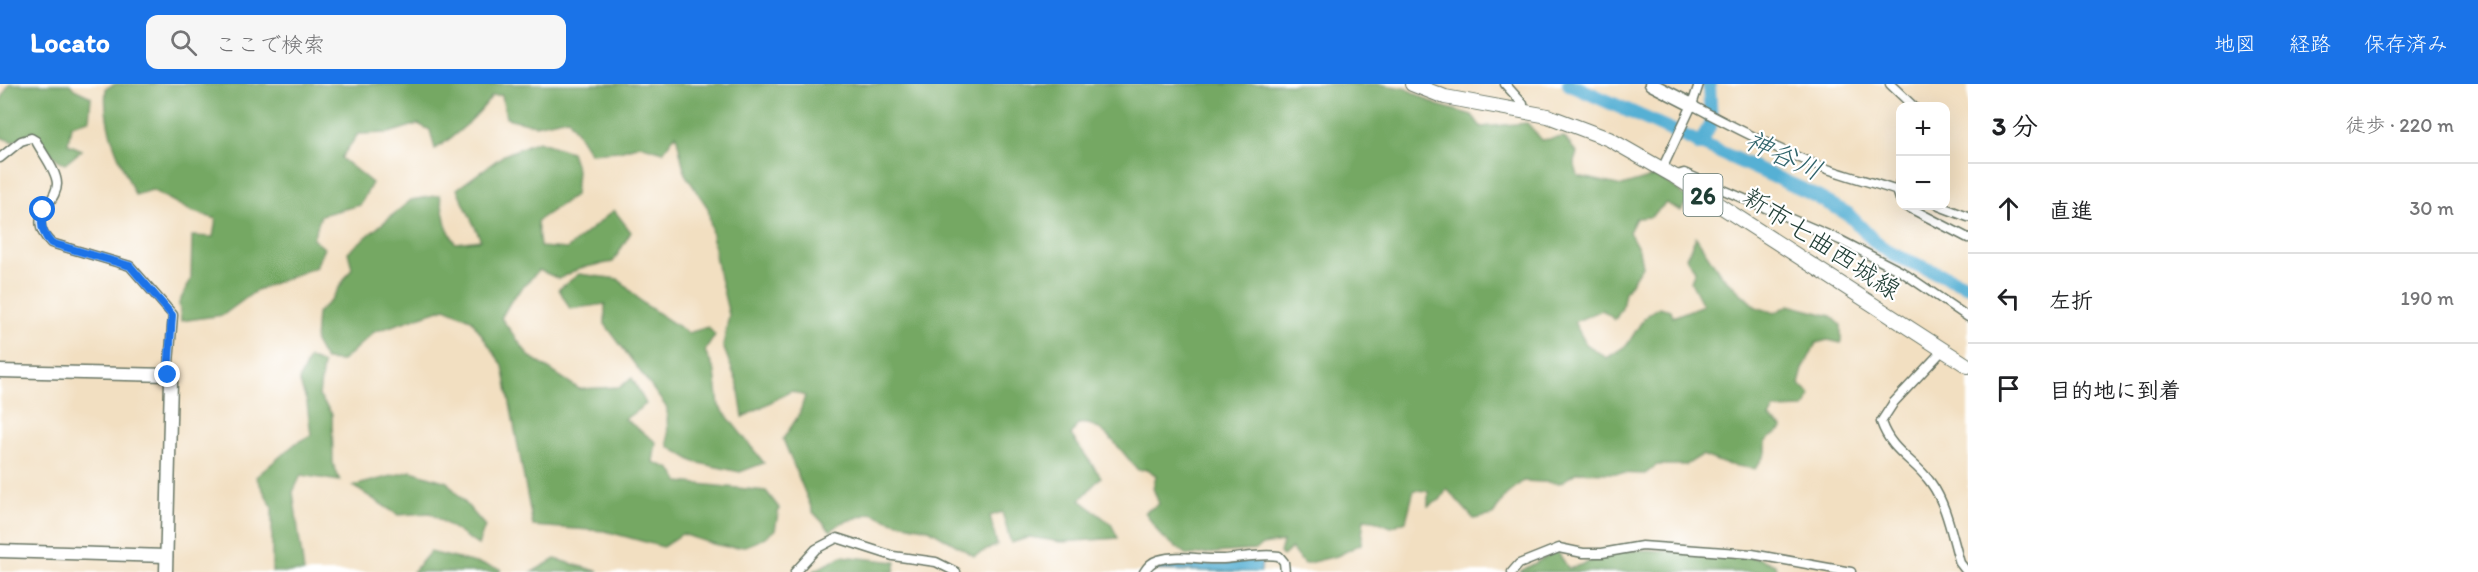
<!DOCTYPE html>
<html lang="ja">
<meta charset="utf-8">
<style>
:root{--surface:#fff;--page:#f6f6f6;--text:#202124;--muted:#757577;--line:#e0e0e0;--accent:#1a73e8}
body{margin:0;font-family:Itim,"Klee One",sans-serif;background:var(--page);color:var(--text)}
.controls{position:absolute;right:18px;top:18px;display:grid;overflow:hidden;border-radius:12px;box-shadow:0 6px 24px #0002}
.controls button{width:54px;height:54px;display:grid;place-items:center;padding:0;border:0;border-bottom:2px solid var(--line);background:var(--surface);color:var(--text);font:30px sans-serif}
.stop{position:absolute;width:18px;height:18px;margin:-14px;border:4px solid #1a73e8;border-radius:50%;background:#fff}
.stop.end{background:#1a73e8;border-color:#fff;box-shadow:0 2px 6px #0008}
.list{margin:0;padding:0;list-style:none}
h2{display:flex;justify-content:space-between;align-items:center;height:78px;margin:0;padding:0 24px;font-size:26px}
h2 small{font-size:20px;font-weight:400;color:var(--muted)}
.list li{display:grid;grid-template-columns:39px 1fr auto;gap:18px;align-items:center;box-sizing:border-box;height:90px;padding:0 24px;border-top:2px solid var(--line)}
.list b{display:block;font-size:22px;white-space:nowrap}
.list em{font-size:20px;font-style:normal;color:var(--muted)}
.icon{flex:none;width:33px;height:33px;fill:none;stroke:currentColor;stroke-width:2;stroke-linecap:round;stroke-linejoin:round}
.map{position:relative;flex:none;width:1968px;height:488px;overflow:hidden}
header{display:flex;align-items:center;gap:36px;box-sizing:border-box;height:84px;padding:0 30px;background:var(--accent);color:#fff}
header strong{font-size:28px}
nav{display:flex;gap:33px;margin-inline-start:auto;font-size:21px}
.search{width:420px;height:54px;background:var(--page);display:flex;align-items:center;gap:15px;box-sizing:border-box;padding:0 21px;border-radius:12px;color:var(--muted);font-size:22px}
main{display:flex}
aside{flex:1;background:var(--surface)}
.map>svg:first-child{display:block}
</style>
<header>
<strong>Locato</strong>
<div class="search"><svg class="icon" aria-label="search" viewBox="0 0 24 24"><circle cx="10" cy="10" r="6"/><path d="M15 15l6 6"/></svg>ここで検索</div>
<nav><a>地図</a><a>経路</a><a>保存済み</a></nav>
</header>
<main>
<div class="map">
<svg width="1968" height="488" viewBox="0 0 1968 488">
<rect width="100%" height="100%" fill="#fff"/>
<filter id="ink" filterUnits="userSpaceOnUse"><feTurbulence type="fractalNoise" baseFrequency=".0167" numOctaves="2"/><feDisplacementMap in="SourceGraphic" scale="12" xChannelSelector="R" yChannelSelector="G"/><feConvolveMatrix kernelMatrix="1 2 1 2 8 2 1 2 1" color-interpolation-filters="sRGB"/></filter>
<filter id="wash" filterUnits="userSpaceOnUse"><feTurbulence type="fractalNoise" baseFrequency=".008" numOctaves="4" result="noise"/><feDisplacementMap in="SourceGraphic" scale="24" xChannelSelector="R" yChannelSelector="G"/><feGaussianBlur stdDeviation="1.35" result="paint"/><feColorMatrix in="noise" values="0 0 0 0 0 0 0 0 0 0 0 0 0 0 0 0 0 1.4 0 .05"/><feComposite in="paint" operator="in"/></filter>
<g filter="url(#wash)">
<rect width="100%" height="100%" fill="#f2dfc1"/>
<g fill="#75a863" stroke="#4a724c" stroke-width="1.5">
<path d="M9,0H70L74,5L91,13L89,36L71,41L68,60L82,66L65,80C50,74 46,58 33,47L13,58L0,53V18Z"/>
<path d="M116,0H1377L1405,4L1437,21L1472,31L1481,43L1527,39L1542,56L1564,53L1577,69L1574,78L1578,92L1622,102L1655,92L1675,103L1688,115L1681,127L1666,119L1651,133L1636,134L1629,148L1639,166L1642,182L1625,208L1622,224L1615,236L1602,226L1574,238L1586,260L1607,274L1627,261L1644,234L1659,223L1671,226L1673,233L1703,221L1691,198L1695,186L1686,174L1696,153L1720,190L1756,223L1775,229L1789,221L1831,232L1841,241V259L1828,256L1816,259L1803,285L1799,300L1811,311L1804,324L1774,325L1769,334L1783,344L1766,357V369L1755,385L1725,380L1702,371L1686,381H1657L1645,390L1577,388L1560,399L1523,397L1505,412L1493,431L1474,435L1447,405L1440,416L1428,422V407L1414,406L1406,437L1391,443L1374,436L1364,435L1361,460L1337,472L1304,480L1291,465L1283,472L1280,469L1283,458L1262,461L1255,466L1187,471L1161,452L1145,428L1159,420L1153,404L1156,392L1148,385L1138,386C1123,370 1102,335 1078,340L1071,351L1101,393L1080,416L1111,440L1118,454L1061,458L1030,453L1011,459L1002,428L990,432L997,461L974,472L929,445L894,438L871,429L841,439L831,447L813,428L783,355L799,331L805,312L791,307L743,333L738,301L723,262L729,231L716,177L708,124L685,90L676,50L663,68L640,61L619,67L590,69L568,34L535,41L506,34L502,11L492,12C476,34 458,50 435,65L430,46L418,40L389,49L358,50L341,74L372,99L360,121L321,131L313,155L324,164L316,183L257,206L223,231L181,237L179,219L191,195L192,152L213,153L216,135L191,127L152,106L135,111C120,76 102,43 106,4Z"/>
<path d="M538,57L571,68L577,86L575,111L537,137L540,163L567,165L614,126L631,148L613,178L580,184L559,195L539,186L512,215L501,234L529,272L579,305L620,303L632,294L646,320L625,335L656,358L653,378L671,385L679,398L766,407L779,424L775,446C739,474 722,462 682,450L663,463L605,447L533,442L503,282L471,235L445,224L374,248L342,277L325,276L315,258L317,229L331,216L352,184L348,168L411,116L440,111L446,141L455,159L481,156L457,105L504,71Z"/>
<path d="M579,190L618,195L644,220L688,249L708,243L715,251L705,267L715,288L719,322L764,379L740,388L694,378L668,362L667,324L605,240V220L570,225L559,205Z"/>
<path d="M309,274L323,280L319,312L332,330L333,379L340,397L301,391L293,408L304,488H272V423L256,393L296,359L311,351L307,319L299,296Z"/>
<path d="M411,387L447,398L485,442L478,461L430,429L398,431L353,402Z"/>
<path d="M1649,466L1759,474L1775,481L1778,488H1519L1557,467L1569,485L1619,467Z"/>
<path d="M430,468L501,485L500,488H413Z"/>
<path d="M842,472L896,478L894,488H812Z"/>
<path d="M555,475L600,488H532Z"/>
</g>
<path fill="#56b0d4" stroke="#3a7684" stroke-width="1.5" d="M1262,475L1261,488L1152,486L1155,482L1164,481L1226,480Z"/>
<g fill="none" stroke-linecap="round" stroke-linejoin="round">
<g stroke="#56b0d4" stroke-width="14">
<path d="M1569,0L1808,108L1848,130L1876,159L1894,171L1968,202"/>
<path d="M1700,61L1711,39L1709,0"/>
</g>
</g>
</g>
<g filter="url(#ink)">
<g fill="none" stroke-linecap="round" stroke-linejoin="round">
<defs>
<g id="street">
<path d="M1505,0L1523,20V27"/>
<path d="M1890,0L1913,22"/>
<path d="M1692,21C1733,43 1774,64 1817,81C1844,92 1873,98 1900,108"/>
<path d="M0,74L21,57L31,54L36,57C42,69 57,87 57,100C57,120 24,133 51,159L130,182L173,231L168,291"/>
<path d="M1662,85L1692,21L1699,0"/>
<path d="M1674,92L1684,89L1840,156L1902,188L1968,233"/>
<path d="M1900,98L1897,106L1900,115"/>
<path d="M1906,122L1968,154"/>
<path d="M1939,122L1968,133"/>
<path d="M1943,266L1894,318L1881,338C1892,369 1914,375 1931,399C1947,421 1952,453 1960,479L1967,488"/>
<path d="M795,488L816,465L837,454L893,472L936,478L956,488"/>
<path d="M1144,488C1147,483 1151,478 1158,476C1179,470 1201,476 1223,475C1242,474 1260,469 1279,472L1284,478L1285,488"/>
<path d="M1512,488L1519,480L1559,464L1583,469H1602L1642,462L1752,470L1851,488"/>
</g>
<g id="secondary">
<path d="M1651,0L1692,21"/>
<path d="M0,287L168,291L171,297L166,488"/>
<path d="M0,467L166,472"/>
</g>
<path id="primary" d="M1412,0L1445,13L1548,32L1609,55L1674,92L1968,282"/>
</defs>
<use href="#street" stroke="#697665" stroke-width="11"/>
<use href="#secondary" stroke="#697665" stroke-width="15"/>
<use href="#primary" stroke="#697665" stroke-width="16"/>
<use href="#street" stroke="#fff" stroke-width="8"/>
<use href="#secondary" stroke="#fff" stroke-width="12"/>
<use href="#primary" stroke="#fff" stroke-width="14"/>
</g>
</g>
<g fill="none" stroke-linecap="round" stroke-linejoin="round" filter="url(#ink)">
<path stroke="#1a73e8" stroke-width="8" d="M43,126C40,139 42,150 51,159L130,182L172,231L168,291"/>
</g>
<g text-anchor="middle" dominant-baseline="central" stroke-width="4.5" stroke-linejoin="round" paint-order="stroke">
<rect fill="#fff" stroke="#627771" stroke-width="1.5" x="1683.5" y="90" width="39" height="42" rx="4.5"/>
<g font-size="24" font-weight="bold" fill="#1f3d34">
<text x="1703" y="111">26</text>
</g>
<g font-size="26" fill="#1f3d34" stroke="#fff">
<text transform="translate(1822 159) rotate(33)">新市七曲西城線</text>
</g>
<g font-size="27" font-style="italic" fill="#32656c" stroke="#fff">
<text transform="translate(1784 71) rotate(25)">神谷川</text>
</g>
</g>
</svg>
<div class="controls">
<button>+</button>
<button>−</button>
</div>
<div class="stop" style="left:43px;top:126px"></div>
<div class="stop end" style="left:168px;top:291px"></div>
</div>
<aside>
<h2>3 分<small>徒歩 · 220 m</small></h2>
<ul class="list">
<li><svg class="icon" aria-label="ahead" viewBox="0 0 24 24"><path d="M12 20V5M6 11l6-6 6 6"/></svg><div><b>直進</b></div><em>30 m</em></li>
<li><svg class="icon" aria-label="left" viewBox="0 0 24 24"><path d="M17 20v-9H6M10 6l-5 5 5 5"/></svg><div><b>左折</b></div><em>190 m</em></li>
<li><svg class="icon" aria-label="arrive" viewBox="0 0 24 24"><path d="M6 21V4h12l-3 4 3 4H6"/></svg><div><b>目的地に到着</b></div></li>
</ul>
</aside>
</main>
